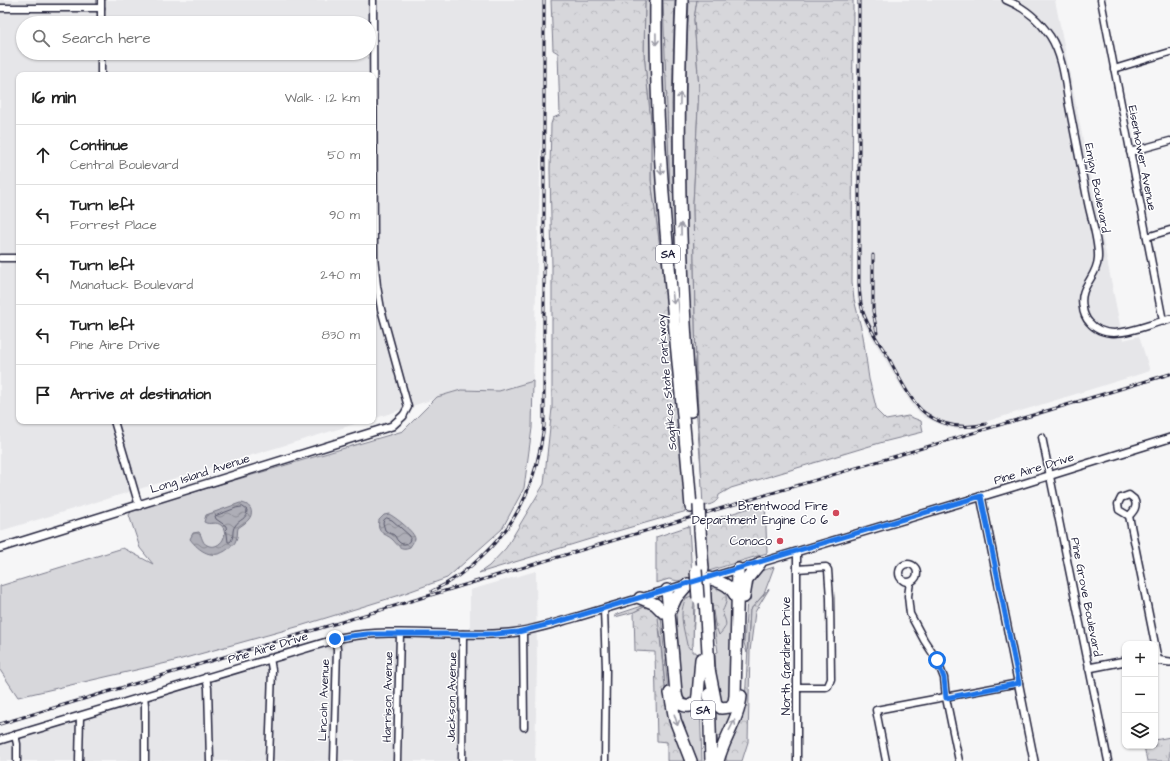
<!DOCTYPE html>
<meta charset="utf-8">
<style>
:root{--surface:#fff;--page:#f6f6f6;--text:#222;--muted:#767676;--line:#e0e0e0}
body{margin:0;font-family:"Architects Daughter",sans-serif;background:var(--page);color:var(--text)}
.controls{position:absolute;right:12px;bottom:12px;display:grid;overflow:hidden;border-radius:8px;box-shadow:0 1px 3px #0004}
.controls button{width:36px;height:36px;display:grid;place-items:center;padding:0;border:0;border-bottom:1px solid var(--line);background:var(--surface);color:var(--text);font:20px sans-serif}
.stop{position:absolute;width:12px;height:12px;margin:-9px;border:3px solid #1a73e8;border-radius:50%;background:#fff}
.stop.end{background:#1a73e8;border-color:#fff;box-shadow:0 1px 4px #0008}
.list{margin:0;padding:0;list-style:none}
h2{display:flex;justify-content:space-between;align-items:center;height:52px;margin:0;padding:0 16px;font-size:17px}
h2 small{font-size:13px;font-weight:400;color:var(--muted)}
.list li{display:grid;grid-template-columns:26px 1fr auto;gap:12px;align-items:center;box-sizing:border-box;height:60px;padding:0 16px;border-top:1px solid var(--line)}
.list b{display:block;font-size:15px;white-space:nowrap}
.list p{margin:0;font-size:13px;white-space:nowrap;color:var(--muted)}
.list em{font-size:13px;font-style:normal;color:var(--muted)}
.icon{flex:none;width:22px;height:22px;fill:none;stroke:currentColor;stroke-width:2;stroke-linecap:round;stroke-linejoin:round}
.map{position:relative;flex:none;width:1170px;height:761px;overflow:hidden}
.search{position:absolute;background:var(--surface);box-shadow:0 1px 3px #0004;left:16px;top:16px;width:360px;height:44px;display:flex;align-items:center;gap:10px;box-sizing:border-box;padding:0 14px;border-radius:22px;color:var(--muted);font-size:15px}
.panel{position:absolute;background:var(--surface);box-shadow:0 1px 3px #0004;left:16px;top:72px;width:360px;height:352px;border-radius:8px}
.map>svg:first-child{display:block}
</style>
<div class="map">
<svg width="1170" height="761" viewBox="0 0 1170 761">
<defs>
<pattern id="forest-crowns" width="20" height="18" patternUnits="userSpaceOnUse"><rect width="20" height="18" fill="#d7d7db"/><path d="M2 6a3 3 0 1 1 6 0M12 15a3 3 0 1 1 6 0" fill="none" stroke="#b8b8bd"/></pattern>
<pattern id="park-tufts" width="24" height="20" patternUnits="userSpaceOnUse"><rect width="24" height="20" fill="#d7d7db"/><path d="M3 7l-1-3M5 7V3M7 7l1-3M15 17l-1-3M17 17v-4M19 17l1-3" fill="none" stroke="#b8b8bd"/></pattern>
<pattern id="water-waves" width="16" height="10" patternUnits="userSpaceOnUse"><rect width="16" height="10" fill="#aeaeb7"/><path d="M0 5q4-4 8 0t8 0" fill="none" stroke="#8d8d96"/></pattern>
</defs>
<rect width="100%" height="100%" fill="#f6f6f7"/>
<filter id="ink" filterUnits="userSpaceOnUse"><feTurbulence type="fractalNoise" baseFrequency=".025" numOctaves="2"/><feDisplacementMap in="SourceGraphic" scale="8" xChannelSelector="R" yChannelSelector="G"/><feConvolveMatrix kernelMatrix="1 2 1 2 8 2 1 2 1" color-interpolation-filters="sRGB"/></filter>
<g filter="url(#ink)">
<g fill="#e6e6e9" fill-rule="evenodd">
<path d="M0,0H546L533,381L499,391L461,390L373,419V75H19V421H365L0,531ZM23,23H369V53H23Z"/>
<path d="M857,0H1055L1123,340L1139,336L1150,371L959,430L941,425L924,417L913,407L864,324L857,299Z"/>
<path d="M536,571L537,664L535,761H0V740L368,629L470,630V590Z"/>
</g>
<g fill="#d7d7db" stroke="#7c7c8b">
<path d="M645,0H652L674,353L651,180V122L644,54Z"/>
<path d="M659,0H678L680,319H677L663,127Z"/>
<path d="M689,0H697L694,20L699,88L693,204L696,370L702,480C688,321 681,160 689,0Z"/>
<path d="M533,381L532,428L524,488L502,529L447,578L397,596L300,626L171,662L18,697L0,670V586L123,548L153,564L140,548L129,515L132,510L403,431L437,397L461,390L499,391Z"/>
<path d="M774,567L764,594L750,610L747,653L744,643L748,585L758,572Z"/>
<path d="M712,585L722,586L734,599L733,699L728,707L717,699L715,653L718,652L711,606L693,594L695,606L692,652H696L697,695L691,704L679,697V654L675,607L687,593Z"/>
<path d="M645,605L651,606L661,616L669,703L684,754L667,708L660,631L646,606L634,612L615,617V615Z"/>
<path d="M676,703H700L702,761H693L677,720Z"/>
<path d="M714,706L733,709L719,753L715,722Z"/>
</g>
<g fill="url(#forest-crowns)" stroke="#7c7c8b">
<path d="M551,0H645L644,54L651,122V180L674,353L687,511L600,536L479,573L489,566L506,548L544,484L552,408V267L550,169L551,124L553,118L560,115L558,53L553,50Z"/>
<path d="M663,0H675L672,103L673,193L670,190Z"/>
<path d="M697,0H853L852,283L854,299L863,336L869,379L877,411L886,420L908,416L921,421L923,432L883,442L731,488L719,495C718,503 711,504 703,507L696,370L693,204L699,88L694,19Z"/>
<path d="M765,503L767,553L709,571L705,522Z"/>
<path d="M689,526L692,577L678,581L669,579L656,583V537Z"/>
<path d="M714,586L723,587C728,598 727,602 722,612C727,624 728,625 719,635L715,624L710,592Z"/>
<path d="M769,589L755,612L750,651L748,742L742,761H726V751L733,740L745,703L750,610Z"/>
<path d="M694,595L693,646L690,649L687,645C684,629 678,613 686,598Z"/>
<path d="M646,606L653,610L658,617L667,708L685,761H667V742L657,741L655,652L635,651L634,612Z"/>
</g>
<path fill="url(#park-tufts)" stroke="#7c7c8b" d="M1170,737V761H1147L1144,746H1155V740Z"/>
<g fill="url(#water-waves)" stroke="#767685">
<path d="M240,503C249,503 255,511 249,519C246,523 242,525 238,528C237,532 238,536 236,540C235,544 231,547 228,549C213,561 199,551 190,539L193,533L199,532C202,536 202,543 207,545C218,551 230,536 222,526C216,520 210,526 204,522L206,515Z"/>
<path d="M389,514C395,517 415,532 415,539L410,547C400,551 398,545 392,539C385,533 376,534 379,520L384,515Z"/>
</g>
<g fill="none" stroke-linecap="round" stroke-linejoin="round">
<g stroke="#5a5a6d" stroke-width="1">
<path d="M243,507L247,510C247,520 239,519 235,526C231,531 235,537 230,542H228L226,526L216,519L215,516L236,508Z"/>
<path d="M387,518L392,520L410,536C411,544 403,547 398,541C395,538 397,538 394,535C391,533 388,533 385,530L383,523L384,520Z"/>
</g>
<defs>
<g id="minor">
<path d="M373,0L374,256L377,286L381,309L408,407L403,416"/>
<path d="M1006,0C1024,7 1039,20 1050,36C1063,56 1065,82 1069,106C1075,136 1081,167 1087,198C1090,216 1099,240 1098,258C1097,279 1078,285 1083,308C1083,312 1086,319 1089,322C1107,344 1140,327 1163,321L1101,0"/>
<path d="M0,8H101"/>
<path d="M101,23V0"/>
<path d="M101,53V75"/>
<path d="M1114,69L1170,52"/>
<path d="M1130,152L1170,141"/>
<path d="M1147,237L1170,230"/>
<path d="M0,258H19"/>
<path d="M114,421L139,506"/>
<path d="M1042,437L1108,761"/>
<path d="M1129,495L1134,499C1138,506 1134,511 1129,516L1119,510L1118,504L1121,498Z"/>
<path d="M1129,516L1155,644"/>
<path d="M797,552V761"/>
<circle cx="908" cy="573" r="9"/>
<path d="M797,569L826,567L828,570L830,598L831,679L828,686L826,687H797"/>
<path d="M910,582L908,596L910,614L924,640L937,660L944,678L946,698L959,761"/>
<path d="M604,609L606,669L605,761"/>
<path d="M523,631L524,727"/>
<path d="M1155,645L1158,660"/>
<path d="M206,677L208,688L210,761"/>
<path d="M144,696L145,705V761"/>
<path d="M15,735L17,744V761"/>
<path d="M79,761L80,716"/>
<path d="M269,761L272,670L270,658"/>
<path d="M334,761L337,649L335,639"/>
<path d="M397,761L400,633"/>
<path d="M462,761L463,634"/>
<path d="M886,761L876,710L1019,683"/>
</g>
<g id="tertiary">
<path d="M1163,321L1170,319"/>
<path d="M981,496L1034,761"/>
<path d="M0,548L392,426L403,416"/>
<path d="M709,578L1013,487L1170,438"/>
<path d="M1155,660L1170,662"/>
<path d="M1089,668L1125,661"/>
<path d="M0,740L340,638C395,627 453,638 509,633C532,631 555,623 577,617C614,606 651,595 687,584"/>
</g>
<g id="motorway">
<path d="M656,0C654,170 678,339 691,507"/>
<path d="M682,0C676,137 680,274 691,411"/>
<path d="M700,530L703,569"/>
<path d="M709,578C723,583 731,585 737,599"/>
<path d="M704,579L709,671"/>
<path d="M667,590L676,693C677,702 681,707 690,706L697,701L698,695L701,659"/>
<path d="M744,597L747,579L760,563"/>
<path d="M640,598L655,604L663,612"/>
<path d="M670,611L676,598L688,584"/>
<path d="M708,664L716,704L721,708L730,707L734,702L735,696L738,569"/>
<path d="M670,693L675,720L691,761"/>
<path d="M709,694L711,761"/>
<path d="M718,761C724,738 739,719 741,696"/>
</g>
</defs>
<use href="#minor" stroke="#22223b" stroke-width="9"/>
<use href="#tertiary" stroke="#22223b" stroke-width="10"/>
<use href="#motorway" stroke="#22223b" stroke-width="14"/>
<use href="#minor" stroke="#fff" stroke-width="6"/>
<use href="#tertiary" stroke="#fff" stroke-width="7"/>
<use href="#motorway" stroke="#fff" stroke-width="11"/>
<defs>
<g id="rail">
<path d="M859,0V285C860,294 860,303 863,312C868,327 878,341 887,355C896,371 910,402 925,413C944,427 965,429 986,424"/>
<path d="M873,255V311L877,333"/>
<path d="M432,591C451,582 467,571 482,556C521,520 537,478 544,426V0"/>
<path d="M0,724L1170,374"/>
</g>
</defs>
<use href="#rail" stroke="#22223b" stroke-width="3"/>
<use href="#rail" stroke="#fff" stroke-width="1.5" stroke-dasharray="4.5" stroke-linecap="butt"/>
<defs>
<g id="motorway-bridge">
<path d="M699,505L700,530"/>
<path d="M696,570L698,598"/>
</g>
</defs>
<use href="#motorway-bridge" stroke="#22223b" stroke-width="14" stroke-linecap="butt"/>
<use href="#motorway-bridge" stroke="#fff" stroke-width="11"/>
</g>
<defs><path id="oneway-shaft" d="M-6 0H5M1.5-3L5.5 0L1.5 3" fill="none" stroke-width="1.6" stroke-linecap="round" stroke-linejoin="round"/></defs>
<g stroke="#9c9ca7">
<use href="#oneway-shaft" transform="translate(656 39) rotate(89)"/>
<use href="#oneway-shaft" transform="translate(680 99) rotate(-89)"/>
<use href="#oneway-shaft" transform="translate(661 169) rotate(86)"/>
<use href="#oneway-shaft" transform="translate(681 229) rotate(-91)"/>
<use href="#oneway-shaft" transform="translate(673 298) rotate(84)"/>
<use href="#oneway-shaft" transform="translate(676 720) rotate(73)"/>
<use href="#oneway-shaft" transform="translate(732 725) rotate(-63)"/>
</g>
</g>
<g fill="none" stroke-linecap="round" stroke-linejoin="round" filter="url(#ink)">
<path stroke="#1a73e8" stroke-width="5" d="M335,639L350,636L368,634H495L518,632L554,623L981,496L1019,683L946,698L944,678L937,660"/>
</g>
<g fill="#d1495b" stroke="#fff" stroke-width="1.5">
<circle cx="836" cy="513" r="4"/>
<circle cx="780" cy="541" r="4"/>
</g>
<g text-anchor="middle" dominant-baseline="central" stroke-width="3" stroke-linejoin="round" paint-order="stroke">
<g fill="#fff" stroke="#646476" stroke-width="1">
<rect x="656" y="245" width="24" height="18" rx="3"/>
<rect x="691" y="701" width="24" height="18" rx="3"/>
</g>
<g font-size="11" font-weight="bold" fill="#22223b">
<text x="668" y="254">SA</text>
<text x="703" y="710">SA</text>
</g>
<g font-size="12" fill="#22223b" stroke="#fff">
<text transform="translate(1142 158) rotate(79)">Eisenhower Avenue</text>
<text transform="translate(1097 188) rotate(79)">Emjay Boulevard</text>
<text transform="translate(667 382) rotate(-95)">Sagtikos State Parkway</text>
<text transform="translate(1034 469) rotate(-17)">Pine Aire Drive</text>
<text transform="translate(200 474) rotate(-18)">Long Island Avenue</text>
<text transform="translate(1086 597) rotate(79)">Pine Grove Boulevard</text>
<text transform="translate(268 648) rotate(-17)">Pine Aire Drive</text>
<text transform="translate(786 656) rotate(-90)">North Gardiner Drive</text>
<text transform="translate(388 697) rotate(-89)">Harrison Avenue</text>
<text transform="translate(452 697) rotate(-89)">Jackson Avenue</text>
<text transform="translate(324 700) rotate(-88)">Lincoln Avenue</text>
</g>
<g font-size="12" fill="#22223b" stroke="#fff" text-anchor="end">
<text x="828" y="506">Brentwood Fire<tspan x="828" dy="14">Department Engine Co 6</tspan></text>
<text x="772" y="541">Conoco</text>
</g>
</g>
</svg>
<div class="controls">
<button>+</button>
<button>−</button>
<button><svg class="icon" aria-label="layers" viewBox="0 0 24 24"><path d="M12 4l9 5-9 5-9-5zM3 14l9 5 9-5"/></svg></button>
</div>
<div class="stop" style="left:937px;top:660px"></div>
<div class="stop end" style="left:335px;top:639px"></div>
<div class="search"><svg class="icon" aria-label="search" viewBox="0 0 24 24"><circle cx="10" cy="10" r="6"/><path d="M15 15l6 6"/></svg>Search here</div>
<section class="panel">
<h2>16 min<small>Walk · 1.2 km</small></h2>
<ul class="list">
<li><svg class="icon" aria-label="ahead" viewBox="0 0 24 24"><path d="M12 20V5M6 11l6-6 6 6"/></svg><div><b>Continue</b><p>Central Boulevard</p></div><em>50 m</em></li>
<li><svg class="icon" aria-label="left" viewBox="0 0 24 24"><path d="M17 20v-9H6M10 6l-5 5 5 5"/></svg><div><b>Turn left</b><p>Forrest Place</p></div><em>90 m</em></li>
<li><svg class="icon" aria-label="left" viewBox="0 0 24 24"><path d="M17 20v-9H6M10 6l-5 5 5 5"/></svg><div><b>Turn left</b><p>Manatuck Boulevard</p></div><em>240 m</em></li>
<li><svg class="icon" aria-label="left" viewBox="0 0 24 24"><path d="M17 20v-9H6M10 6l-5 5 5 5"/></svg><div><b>Turn left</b><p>Pine Aire Drive</p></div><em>830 m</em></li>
<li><svg class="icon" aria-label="arrive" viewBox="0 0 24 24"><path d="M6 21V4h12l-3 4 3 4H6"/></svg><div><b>Arrive at destination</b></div></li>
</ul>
</section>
</div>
